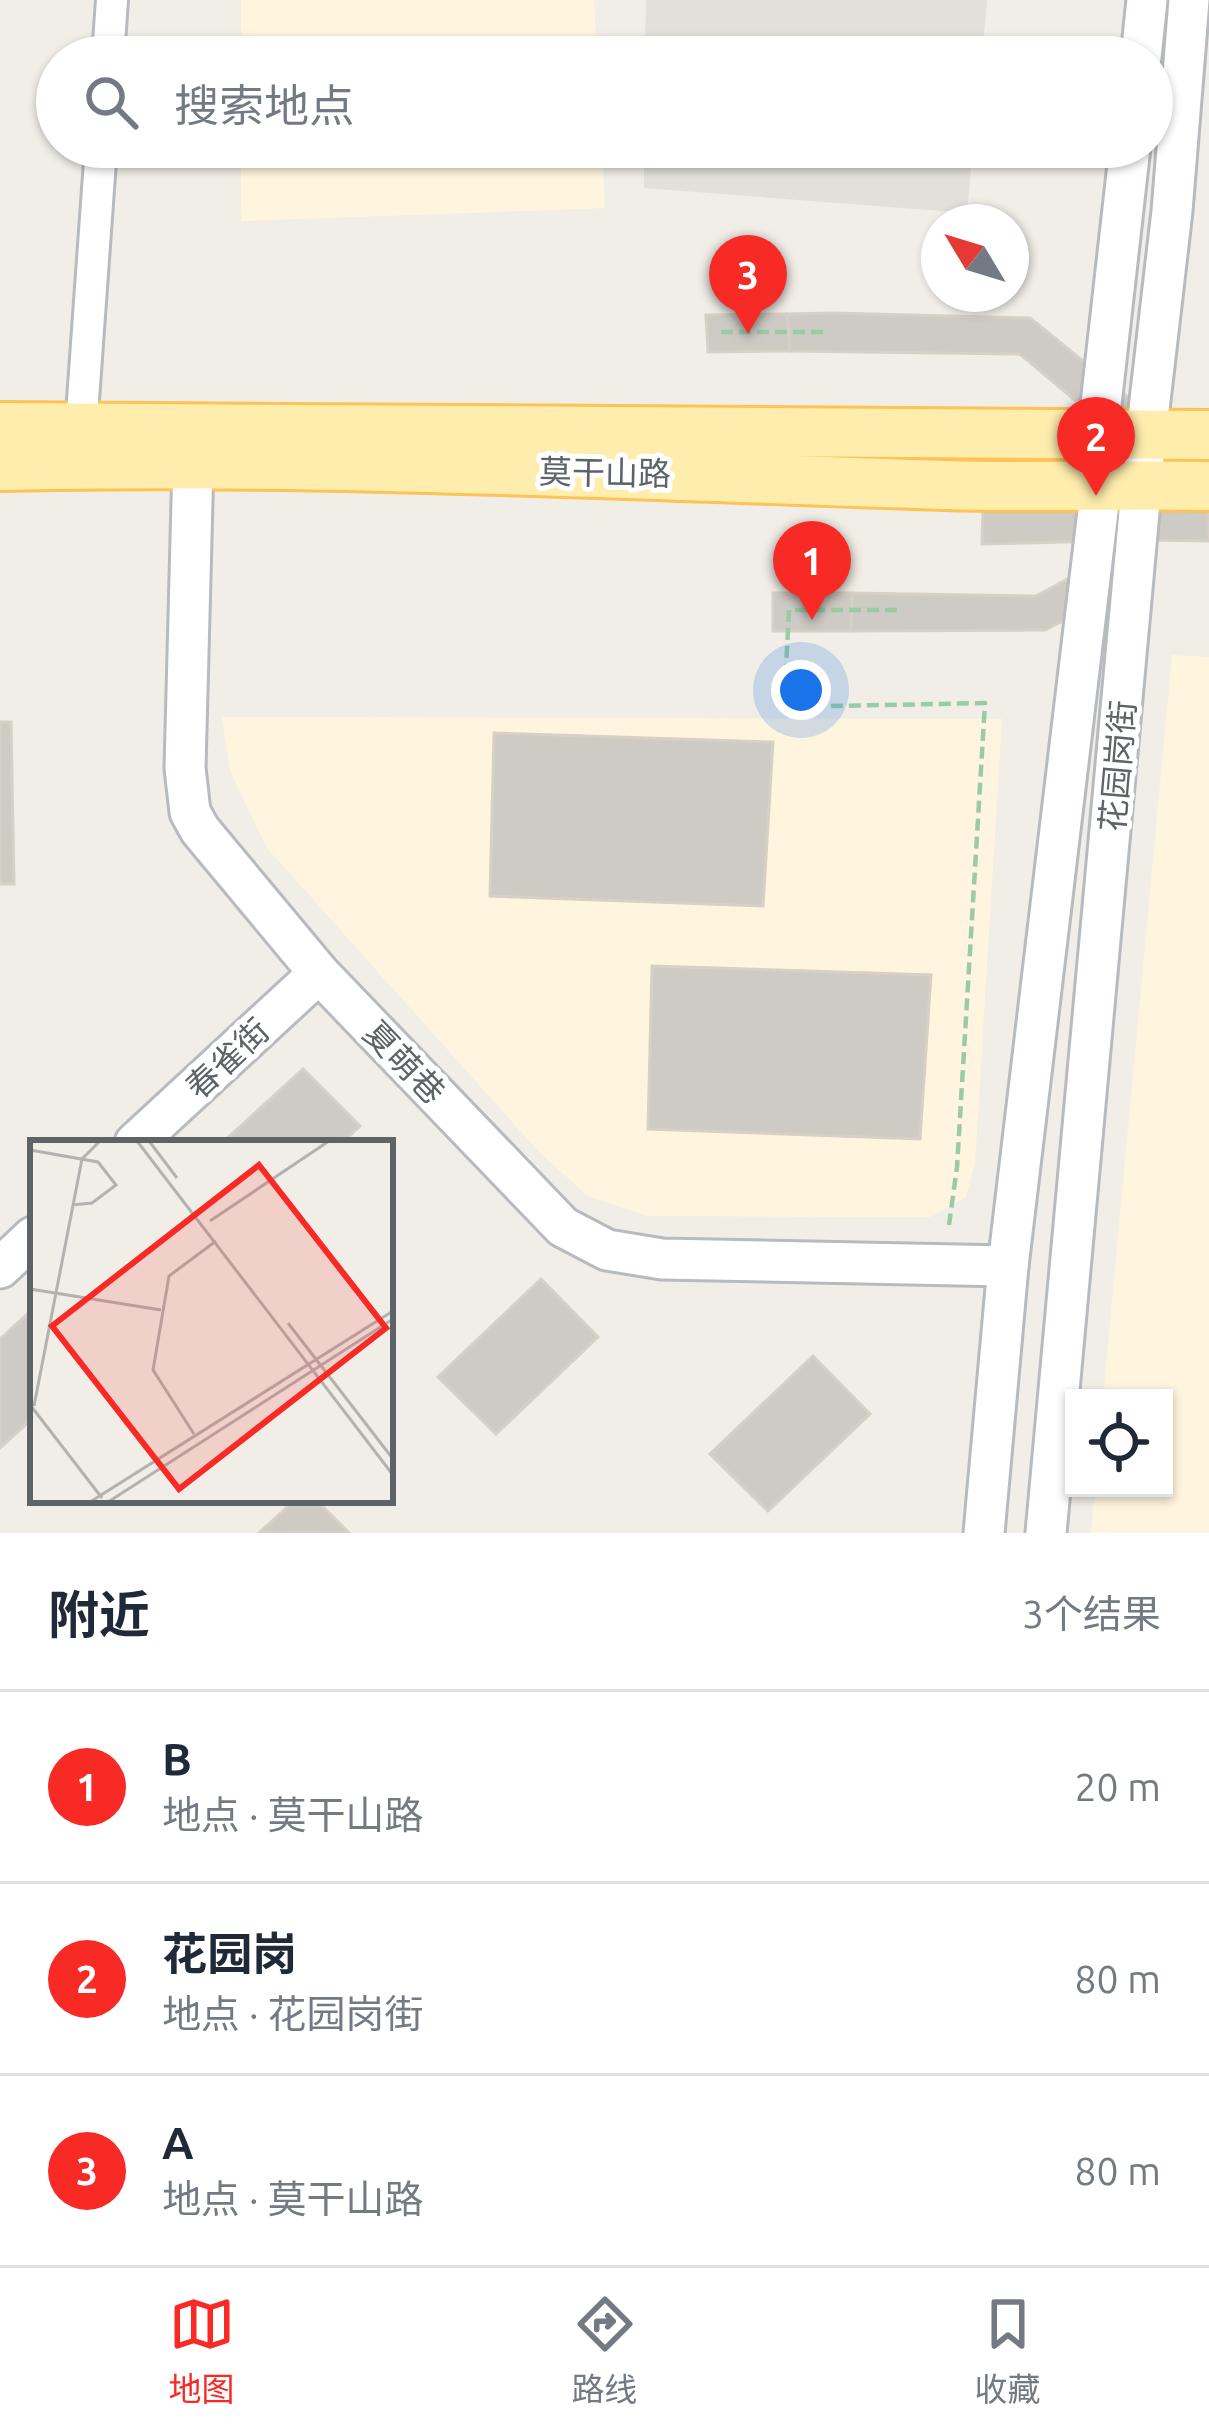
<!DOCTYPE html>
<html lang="zh">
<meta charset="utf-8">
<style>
:root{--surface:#fff;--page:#f2f2f3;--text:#1f2937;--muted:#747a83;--line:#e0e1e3;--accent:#f72a26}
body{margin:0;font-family:Ubuntu,"Noto Sans SC",sans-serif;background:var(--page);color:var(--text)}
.controls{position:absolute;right:36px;bottom:36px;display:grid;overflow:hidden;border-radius:0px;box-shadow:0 3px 9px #0004}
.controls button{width:108px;height:108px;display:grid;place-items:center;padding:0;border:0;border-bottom:3px solid var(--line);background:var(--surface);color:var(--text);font:60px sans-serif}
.compass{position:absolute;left:921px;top:204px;width:108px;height:108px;border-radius:50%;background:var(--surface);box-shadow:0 3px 9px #0004;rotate:308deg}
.you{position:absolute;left:801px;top:690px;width:42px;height:42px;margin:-30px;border:9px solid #fff;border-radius:50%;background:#1a73e8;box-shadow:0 0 0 18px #1a73e833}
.badge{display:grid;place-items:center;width:78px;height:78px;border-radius:50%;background:var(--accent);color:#fff;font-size:39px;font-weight:700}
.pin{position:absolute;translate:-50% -99px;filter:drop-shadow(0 3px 6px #0008)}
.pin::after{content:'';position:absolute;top:63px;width:42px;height:36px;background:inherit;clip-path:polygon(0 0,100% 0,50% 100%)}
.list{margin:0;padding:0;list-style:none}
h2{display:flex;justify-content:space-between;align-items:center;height:156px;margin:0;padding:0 48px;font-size:51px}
h2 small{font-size:39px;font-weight:400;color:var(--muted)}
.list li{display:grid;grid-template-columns:78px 1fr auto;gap:36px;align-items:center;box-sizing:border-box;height:192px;padding:0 48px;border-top:3px solid var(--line)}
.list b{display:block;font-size:45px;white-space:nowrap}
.list p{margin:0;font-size:39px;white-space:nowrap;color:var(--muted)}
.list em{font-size:39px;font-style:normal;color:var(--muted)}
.icon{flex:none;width:66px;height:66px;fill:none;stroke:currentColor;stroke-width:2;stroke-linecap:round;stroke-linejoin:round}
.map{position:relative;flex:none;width:1209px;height:1533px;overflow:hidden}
.search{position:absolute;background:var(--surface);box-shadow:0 3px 9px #0004;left:36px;right:36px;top:36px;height:132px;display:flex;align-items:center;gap:30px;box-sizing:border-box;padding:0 42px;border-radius:66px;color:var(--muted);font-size:45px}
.sheet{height:732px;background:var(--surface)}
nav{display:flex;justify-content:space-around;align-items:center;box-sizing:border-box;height:168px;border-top:3px solid var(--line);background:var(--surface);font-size:33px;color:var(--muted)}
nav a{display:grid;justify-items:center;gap:6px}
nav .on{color:var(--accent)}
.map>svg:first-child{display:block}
</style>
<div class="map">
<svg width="1209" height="1533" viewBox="0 0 1209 1533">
<rect width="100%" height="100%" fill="#f1eee7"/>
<g fill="#fff5de">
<path d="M241,0H594L597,57H241Z"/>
<path d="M241,147H602L605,208L241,221Z"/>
<path d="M1172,655L1209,657V1533H1091L1095,1488H1164V1398H1103Z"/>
<path d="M222,717L1002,719L975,1163L966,1197L930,1217L647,1216L588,1196L541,1154L267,848L230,771Z"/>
</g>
<g fill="#e2e0db">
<path d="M646,0H987L982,57H645Z"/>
<path d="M644,147H973L967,213L644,188Z"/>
</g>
<g fill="#cecbc5" stroke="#d7d0c4" stroke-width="3">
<path d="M832,313L1030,318L1157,421L1209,451V541L1146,540L1144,579L1045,630L851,631L852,593L1036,596L1108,557V541L982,544L985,444L1118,436L1020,354L790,351L787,314Z"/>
<path d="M787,314L790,351L708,352L706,315Z"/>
<path d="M773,593H852L851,631H773Z"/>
<path d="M0,722H11L14,884H0Z"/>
<path d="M494,733L773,742L763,906L490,896Z"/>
<path d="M652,966L931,975L920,1139L648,1129Z"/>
<path d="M303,1069L360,1126L342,1143H222Z"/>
<path d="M541,1279L598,1337L496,1434L438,1377Z"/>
<path d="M33,1309V1418L0,1448V1339Z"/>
<path d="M813,1356L870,1414L768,1511L710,1454Z"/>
<path d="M295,1500H316L349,1533H259Z"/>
</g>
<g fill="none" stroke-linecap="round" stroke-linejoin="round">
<defs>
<g id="minor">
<path d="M108,57L112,0"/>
<path d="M81,428L101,147"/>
</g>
<g id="tertiary">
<path d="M1141,57L1147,0"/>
<path d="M193,463L185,768L190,812L200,830L319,973L563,1227L607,1250L662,1259L1008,1266"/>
<path d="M135,1143L319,973"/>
<path d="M0,1268L33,1237"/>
<path d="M984,1533L1008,1266L1101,486L1098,431L1130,147"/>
<path d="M1046,1533L1146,435L1172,211L1189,0"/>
</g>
<g id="primary">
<path d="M0,427L1209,435"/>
<path d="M0,466C315,459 630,475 945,485C1033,488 1121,484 1209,486"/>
</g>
</defs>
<use href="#minor" stroke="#b7babe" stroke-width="36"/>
<use href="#tertiary" stroke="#b7babe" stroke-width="45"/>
<use href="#primary" stroke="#fdc354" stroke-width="54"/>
<g stroke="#99cca5" stroke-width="4.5" stroke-dasharray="12 6" stroke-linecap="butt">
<path d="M721,332H829"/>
<path d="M897,610H789L784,707L985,703L957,1167L949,1225"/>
</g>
<use href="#minor" stroke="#fff" stroke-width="30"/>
<use href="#tertiary" stroke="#fff" stroke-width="39"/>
<use href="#primary" stroke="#ffedae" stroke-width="48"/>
</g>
<g text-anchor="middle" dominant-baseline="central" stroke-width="10" stroke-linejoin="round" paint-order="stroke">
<g font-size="33" fill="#5e6368" stroke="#fff">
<text transform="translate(605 472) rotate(1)">莫干山路</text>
<text transform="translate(1117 766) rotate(-85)">花园岗街</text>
<text transform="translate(227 1058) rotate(-43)">春雀街</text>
<text transform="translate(405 1062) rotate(46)">夏萌巷</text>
</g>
</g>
<g transform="translate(30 1140)">
<rect width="363" height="363" fill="#f1eee7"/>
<path fill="none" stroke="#b2b2b0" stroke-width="3" d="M107,1L363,335M119,1L147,38M0,10L68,22L86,45L62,63L42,65M180,81L299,1M0,149L131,170M258,183L363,319M1,266L72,358M4,266L52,19L70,1M164,294L123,230L139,136L186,101M60,362L363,171M78,362L363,179"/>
<path fill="#f72a26" fill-opacity="0.15" stroke="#f72a26" stroke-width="6" d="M229,25L356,188L149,349L22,186Z"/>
<rect width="363" height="363" fill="none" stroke="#5e6368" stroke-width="6"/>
</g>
</svg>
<div class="controls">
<button><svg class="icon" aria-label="locate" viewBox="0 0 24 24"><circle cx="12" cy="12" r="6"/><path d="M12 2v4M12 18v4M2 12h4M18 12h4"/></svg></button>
</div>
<svg class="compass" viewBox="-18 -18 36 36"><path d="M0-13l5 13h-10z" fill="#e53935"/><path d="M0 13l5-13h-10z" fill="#747a83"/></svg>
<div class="you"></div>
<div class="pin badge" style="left:812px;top:620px">1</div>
<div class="pin badge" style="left:1096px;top:496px">2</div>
<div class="pin badge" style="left:748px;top:334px">3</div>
<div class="search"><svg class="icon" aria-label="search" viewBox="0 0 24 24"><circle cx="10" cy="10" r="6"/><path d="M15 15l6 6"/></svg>搜索地点</div>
</div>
<section class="sheet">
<h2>附近<small>3个结果</small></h2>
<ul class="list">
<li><span class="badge">1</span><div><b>B</b><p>地点 · 莫干山路</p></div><em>20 m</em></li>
<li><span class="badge">2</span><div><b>花园岗</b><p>地点 · 花园岗街</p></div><em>80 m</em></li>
<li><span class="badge">3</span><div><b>A</b><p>地点 · 莫干山路</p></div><em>80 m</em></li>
</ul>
</section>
<nav>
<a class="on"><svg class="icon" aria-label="map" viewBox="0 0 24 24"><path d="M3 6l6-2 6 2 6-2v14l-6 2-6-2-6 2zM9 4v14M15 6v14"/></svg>地图</a>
<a><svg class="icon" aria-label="directions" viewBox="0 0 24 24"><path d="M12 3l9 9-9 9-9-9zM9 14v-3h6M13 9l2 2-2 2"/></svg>路线</a>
<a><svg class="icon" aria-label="saved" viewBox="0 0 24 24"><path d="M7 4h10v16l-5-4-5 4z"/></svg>收藏</a>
</nav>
